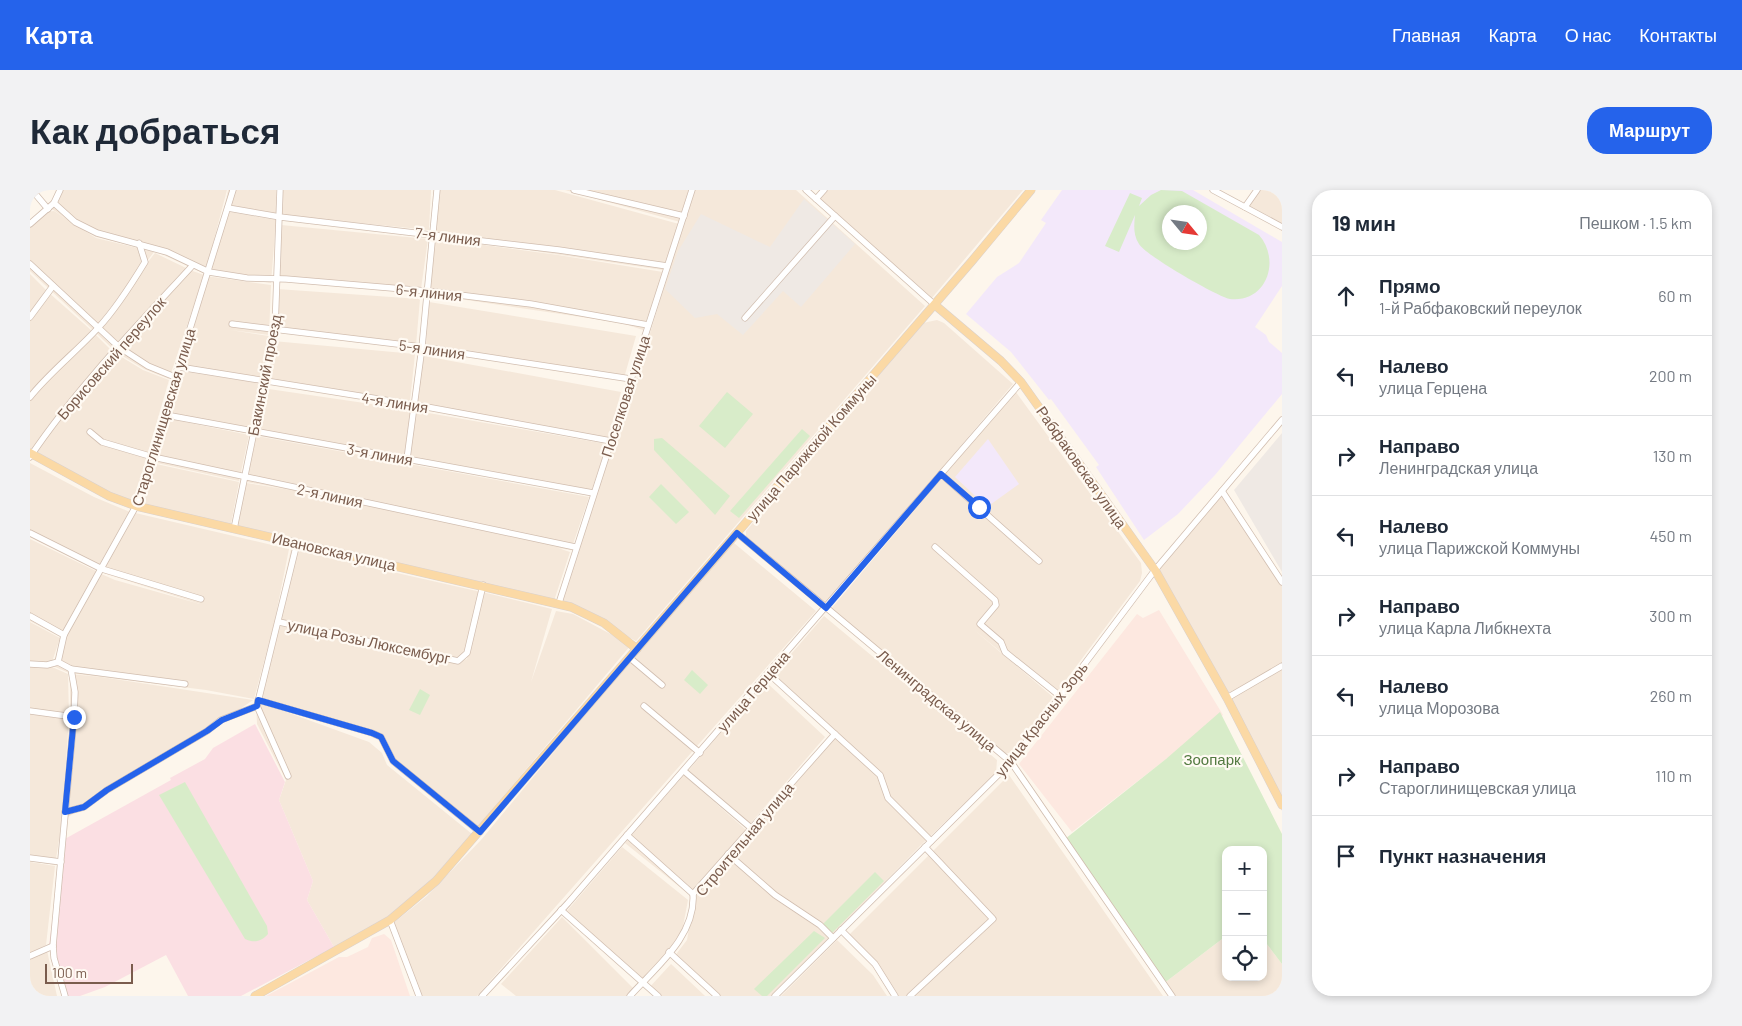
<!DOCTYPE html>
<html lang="ru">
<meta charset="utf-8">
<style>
:root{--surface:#fff;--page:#f2f2f3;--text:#1f2937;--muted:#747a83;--line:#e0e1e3;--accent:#2563eb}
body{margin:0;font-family:Barlow,sans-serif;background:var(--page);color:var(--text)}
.controls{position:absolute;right:15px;bottom:15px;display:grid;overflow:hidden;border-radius:10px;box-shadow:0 2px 8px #0003}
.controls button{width:45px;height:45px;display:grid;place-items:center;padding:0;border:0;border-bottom:1px solid var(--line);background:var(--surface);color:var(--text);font:25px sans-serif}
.compass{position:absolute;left:1132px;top:15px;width:45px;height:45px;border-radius:50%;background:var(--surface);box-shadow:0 2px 8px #0003;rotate:119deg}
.scale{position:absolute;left:15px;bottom:12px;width:88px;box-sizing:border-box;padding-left:5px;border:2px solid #7a5c4d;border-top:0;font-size:14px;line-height:18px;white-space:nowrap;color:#7a5c4d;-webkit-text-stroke:4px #fffaf3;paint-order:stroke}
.stop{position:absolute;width:15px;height:15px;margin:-11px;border:4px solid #2563eb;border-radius:50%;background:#fff}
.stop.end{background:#2563eb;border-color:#fff;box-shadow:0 1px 5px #0008}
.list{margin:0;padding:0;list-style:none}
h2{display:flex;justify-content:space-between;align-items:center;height:65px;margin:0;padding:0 20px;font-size:21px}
h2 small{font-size:16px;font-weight:400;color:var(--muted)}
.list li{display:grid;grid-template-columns:32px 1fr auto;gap:15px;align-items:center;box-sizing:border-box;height:80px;padding:0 20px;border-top:1px solid var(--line)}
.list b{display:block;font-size:19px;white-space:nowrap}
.list p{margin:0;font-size:16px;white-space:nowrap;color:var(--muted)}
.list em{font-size:16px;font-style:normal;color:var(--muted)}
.icon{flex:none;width:28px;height:28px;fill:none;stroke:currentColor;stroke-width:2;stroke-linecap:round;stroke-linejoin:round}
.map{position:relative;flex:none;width:1252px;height:806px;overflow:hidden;border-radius:20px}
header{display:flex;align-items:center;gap:30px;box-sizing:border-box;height:70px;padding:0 25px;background:var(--accent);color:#fff}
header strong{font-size:24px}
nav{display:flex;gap:28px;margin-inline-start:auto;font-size:18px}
.intro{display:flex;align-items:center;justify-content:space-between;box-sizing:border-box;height:120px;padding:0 30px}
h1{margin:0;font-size:35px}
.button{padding:12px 22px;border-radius:20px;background:var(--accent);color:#fff;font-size:18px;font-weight:700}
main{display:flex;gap:30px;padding:0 30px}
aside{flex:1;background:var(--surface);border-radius:20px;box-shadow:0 2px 8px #0003}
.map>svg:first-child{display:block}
</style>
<header>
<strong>Карта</strong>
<nav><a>Главная</a><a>Карта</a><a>О нас</a><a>Контакты</a></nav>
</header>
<div class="intro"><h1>Как добраться</h1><a class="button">Маршрут</a></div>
<main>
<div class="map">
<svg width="1252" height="806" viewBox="0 0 1252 806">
<rect width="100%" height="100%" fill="#fdf6ec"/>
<g fill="#f5e8da">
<path d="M28,0H197L175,84L125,61L66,47L46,36L19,17Z"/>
<path d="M198,0H246V29L194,20Z"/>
<path d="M251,0H401L399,40L251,25Z"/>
<path d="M406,0H525L649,34L633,80L403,46Z"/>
<path d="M535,0H660L650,32Z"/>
<path d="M664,0H766L895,116L606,451L547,420L529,414L605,192Z"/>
<path d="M798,0H993L901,109L790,9Z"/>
<path d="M1228,0H1252V33L1218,15Z"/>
<path d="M24,21L66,48L124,62L63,140L0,81V35L15,22Z"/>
<path d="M194,21L246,30L241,93L176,84Z"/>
<path d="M251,35L398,49L391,99L247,90Z"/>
<path d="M402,48L528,65L633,82L613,140L592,133L396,104Z"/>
<path d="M125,63L156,78L85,161L64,141Z"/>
<path d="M157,79L174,85L139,189L114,179L86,162Z"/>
<path d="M0,84L17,101L0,123Z"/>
<path d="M176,86L241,95L239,145L200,140L239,146L230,191L144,179Z"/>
<path d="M247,99L390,109L386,155L245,142Z"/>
<path d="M18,102L62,141L0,205V125Z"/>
<path d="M399,112L606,146L594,188L396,155Z"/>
<path d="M907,130L914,133L983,194L802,408L793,414L716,350V341L893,133Z"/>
<path d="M63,142L83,162L0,265V207Z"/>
<path d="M243,151L385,164L380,211L236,188Z"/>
<path d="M85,163L113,180L139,190L102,317L1,266Z"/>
<path d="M394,166L591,202L578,249L386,216Z"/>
<path d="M144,180L230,193L220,244L130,226Z"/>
<path d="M232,198L382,220L375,267L223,243Z"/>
<path d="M985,201L1111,373L1112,383L1110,391L1024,506L942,438L1023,507L985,561L975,564L965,560L885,497L801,419Z"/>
<path d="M387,221L577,254L561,302L378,268Z"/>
<path d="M130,227L219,245L209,291L118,271Z"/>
<path d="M221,245L559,307L541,360L528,358L540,362L523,414L201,339L210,292L261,300L211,291Z"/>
<path d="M117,272L209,292L200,339L103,317Z"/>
<path d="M0,273L64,307L100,322L68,381L0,347Z"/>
<path d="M1193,302L1252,393V475L1196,509L1124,381Z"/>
<path d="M101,322L259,359L244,434L224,509L176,500L39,483L23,476L32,448L69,383L85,390L170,414L70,382Z"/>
<path d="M0,349L68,382L30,447L0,431Z"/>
<path d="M704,353L786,421L447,806H388L361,735L397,706L451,650L612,456Z"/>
<path d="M261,359L451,402L436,468L426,472L245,434Z"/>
<path d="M452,402L522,419L501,492L526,421L543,424L601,455L444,641L362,573L356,556L343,545L225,510L245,435L426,473L437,469Z"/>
<path d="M794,426L967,570L966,583L891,655L742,806H684L644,767L657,750L664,709L734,625L803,546L739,484L742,486Z"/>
<path d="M0,432L30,448L21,475H0Z"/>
<path d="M1252,476V621L1196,509Z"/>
<path d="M0,477H22L38,484L39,527L32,631L25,675L0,671Z"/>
<path d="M40,484L71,487L223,510L181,539L33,630L40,527Z"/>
<path d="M735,491L795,547L719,635L658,581Z"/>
<path d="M226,511L339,552L352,563L357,575L442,644L391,701L353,731L304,757L277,710L283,691L249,610L256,590L227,534Z"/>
<path d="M654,585L716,640L661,706L595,653Z"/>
<path d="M979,585L1133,806H868L847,778L817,747Z"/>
<path d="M592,657L658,710L651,747L611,792L536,722Z"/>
<path d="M0,672L25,676L16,755L0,764Z"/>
<path d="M532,727L604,799L597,806H486L471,794Z"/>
<path d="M1196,746V787H1233V749L1252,774V806H1141L1133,794Z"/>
<path d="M807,750L843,785L857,806H751Z"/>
<path d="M16,756L27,806H0V766Z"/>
<path d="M641,774L675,806H625L618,799Z"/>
</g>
<g fill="#fde8e0">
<path d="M1129,420L1193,525L1042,642L989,574L1107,424L1113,428Z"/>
<path d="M354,744L361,750L380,806H236L309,767H317L338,757L342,748Z"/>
</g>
<g fill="#efe9e4">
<path d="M774,9L825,54L771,117L753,101L713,145L687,124L665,128L635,99L648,61L671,24L740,57Z"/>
<path d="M1252,243V382L1204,300Z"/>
</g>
<g fill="#f3e8fa" fill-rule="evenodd">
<path d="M1032,0H1163L1252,52V96L1225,137L1236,145L1239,152L1252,163V204L1185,285L1148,324L1114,350L1066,277L1069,275L1021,209L1019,210L981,162L936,124L967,87L989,73L1016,33L1011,30ZM1140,22H1170V52H1140Z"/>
<path d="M958,249L989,294L957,317L925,287Z"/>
</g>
<path fill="#fbdfe3" d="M225,534L255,592L249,610L283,691L277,710L304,757L211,806H158L136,765L75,797L50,806H37L19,755L33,650L141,590L140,588L175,569L183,558Z"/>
<g fill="#d8ecc9" fill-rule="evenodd">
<path d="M1131,0L1152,1L1229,45C1251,70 1237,113 1200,109C1188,107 1115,65 1109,54C1103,45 1104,35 1105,25L1089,62L1075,56L1100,3L1112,8L1109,16L1121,5ZM1140,22H1170V52H1140Z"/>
<path d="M697,202L723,224L695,258L669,236Z"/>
<path d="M772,239L780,246L709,328L700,321Z"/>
<path d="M632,248L700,306L685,325L624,260V249Z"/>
<path d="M631,294L659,322L646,334L619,307Z"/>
<path d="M662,480L678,495L670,504L654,490Z"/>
<path d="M390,499L400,505L390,525L379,520Z"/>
<path d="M1190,522L1252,644V774L1233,749V660H1196V746L1133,794L1035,649L1136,569Z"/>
<path d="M155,592L237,736L238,744C231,752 224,753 215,749L129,605Z"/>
<path d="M845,682L854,691L802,743L793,734Z"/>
<path d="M784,741L795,748L737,806H732L724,799Z"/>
</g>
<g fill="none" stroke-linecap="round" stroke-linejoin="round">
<defs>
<g id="minor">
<path d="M2,0L18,19"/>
<path d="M544,0L654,26"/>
<path d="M776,0L905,115"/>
<path d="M1183,0L1252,37"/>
<path d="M786,9L794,0"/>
<path d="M24,13L45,32L67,43L137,62L179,82L217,88L256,89L397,101L501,114L618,135"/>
<path d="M1215,17L1227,0"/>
<path d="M198,18L250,27L529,60L637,76"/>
<path d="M0,34L24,13L30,0"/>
<path d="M0,74L89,157L118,176L145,187"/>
<path d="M0,127L23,96"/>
<path d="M715,128L805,26"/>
<path d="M202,134L392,157L601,189"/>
<path d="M149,177L386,215L581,251"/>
<path d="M0,207C20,182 46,162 68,138C86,119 101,95 115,72L109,53"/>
<path d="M136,225L563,303"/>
<path d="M60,242L72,252L123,267L545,357"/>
<path d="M0,267C45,200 108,135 163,75"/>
<path d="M377,269L392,157L407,0"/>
<path d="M911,284L1009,371"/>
<path d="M1192,301L1252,392"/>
<path d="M204,339L245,139L250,0"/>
<path d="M0,343L72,379L171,409"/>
<path d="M707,343L981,572L1142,806"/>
<path d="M905,357L965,410L966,415L950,434L971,452L975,462L1030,506"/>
<path d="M529,413L662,0"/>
<path d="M0,426L34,445"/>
<path d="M249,432L428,471L437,463L453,395"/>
<path d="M600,468L632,495"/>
<path d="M28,472L34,445L106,316L136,225L145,187L203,0"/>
<path d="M0,474L17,475L28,472L41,479L155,494"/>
<path d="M739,484L850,585L858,608L901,651"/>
<path d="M1197,508L1252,476"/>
<path d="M228,510L342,543L351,547L363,571L450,642"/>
<path d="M614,516L670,563"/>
<path d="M0,521L44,527"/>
<path d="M654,581L721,638"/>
<path d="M258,586L227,516L267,353"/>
<path d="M35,622L54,617L77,600L177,541L191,530L227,516"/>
<path d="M597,645L663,704"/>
<path d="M698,664L745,705L790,735L803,748"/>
<path d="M0,668L31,672"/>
<path d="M531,720L628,806"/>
<path d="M360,730L389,806"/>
<path d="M811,740L845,774L865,806"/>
<path d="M639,762L687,806"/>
<path d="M0,766L23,756"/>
<path d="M35,806L24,768L23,756L44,527L45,502L41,479"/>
<path d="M452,806L538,713L991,192"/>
<path d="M600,806C626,777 666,746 663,704L805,544"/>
<path d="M745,806L981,572L1125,380L1252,230"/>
<path d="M880,806L963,729L895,657"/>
</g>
<g id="major">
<path d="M905,115L971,171L991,192L1125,380L1197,508L1252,615"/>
<path d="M0,263L79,306L106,316L541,417L574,433L607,459"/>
<path d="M225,806L360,730L406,691L942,71L1001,0"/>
</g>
</defs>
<use href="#minor" stroke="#d1beb0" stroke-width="7"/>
<use href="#major" stroke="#dad1cd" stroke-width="9"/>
<use href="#minor" stroke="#fff" stroke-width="5.5"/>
<use href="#major" stroke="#fbd9a5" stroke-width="8"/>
</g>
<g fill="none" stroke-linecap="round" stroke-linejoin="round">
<path stroke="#2563eb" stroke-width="6" d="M44,527L35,622L54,617L77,600L177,541L192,530L227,516L228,510L342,543L351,547L363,571L450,642L707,343L796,418L911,284L949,317"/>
</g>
<g text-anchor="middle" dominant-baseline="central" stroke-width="4.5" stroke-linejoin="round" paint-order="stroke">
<g font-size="15" fill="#7a5c4d" stroke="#fffaf3">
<text transform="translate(418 46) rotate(7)">7-я линия</text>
<text transform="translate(399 102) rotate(6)">6-я линия</text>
<text transform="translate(402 159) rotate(8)">5-я линия</text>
<text transform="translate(81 168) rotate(-49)">Борисовский переулок</text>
<text transform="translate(234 185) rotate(-79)">Бакинский проезд</text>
<text transform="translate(595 206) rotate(-72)">Поселковая улица</text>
<text transform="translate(365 212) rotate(9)">4-я линия</text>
<text transform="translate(133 227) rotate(-73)">Староглинищевская улица</text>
<text transform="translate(781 257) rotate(-49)">улица Парижской Коммуны</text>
<text transform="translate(350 264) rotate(10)">3-я линия</text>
<text transform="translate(1052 277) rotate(55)">Рабфаковская улица</text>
<text transform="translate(300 305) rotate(12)">2-я линия</text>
<text transform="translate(304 361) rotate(13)">Ивановская улица</text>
<text transform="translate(339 451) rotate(12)">улица Розы Люксембург</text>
<text transform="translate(723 501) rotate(-49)">улица Герцена</text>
<text transform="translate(907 510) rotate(40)">Ленинградская улица</text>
<text transform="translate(1011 529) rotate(-52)">улица Красных Зорь</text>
<text transform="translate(714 649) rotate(-50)">Строительная улица</text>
</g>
<g font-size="15" fill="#537a41" stroke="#fffaf3">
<text x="1182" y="569">Зоопарк</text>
</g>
</g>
</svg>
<div class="controls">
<button>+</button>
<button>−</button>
<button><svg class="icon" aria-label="locate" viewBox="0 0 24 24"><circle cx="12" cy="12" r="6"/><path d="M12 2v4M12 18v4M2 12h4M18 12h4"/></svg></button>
</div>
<svg class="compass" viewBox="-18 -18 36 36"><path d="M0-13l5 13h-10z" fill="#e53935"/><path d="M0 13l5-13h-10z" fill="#747a83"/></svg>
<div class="scale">100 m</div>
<div class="stop" style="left:949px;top:317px"></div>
<div class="stop end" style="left:44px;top:527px"></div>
</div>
<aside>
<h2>19 мин<small>Пешком · 1.5 km</small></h2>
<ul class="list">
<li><svg class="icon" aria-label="ahead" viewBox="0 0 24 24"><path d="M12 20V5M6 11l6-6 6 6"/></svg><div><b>Прямо</b><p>1-й Рабфаковский переулок</p></div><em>60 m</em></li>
<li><svg class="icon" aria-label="left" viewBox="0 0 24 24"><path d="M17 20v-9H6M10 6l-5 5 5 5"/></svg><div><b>Налево</b><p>улица Герцена</p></div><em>200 m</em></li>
<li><svg class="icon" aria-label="right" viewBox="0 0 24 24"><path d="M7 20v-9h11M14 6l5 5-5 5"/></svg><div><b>Направо</b><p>Ленинградская улица</p></div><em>130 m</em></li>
<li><svg class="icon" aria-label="left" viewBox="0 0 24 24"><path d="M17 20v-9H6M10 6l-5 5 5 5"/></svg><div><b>Налево</b><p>улица Парижской Коммуны</p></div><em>450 m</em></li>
<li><svg class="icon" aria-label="right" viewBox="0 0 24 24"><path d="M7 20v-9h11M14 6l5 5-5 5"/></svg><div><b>Направо</b><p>улица Карла Либкнехта</p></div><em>300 m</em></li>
<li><svg class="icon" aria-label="left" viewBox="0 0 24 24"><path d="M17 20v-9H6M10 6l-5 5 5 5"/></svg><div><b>Налево</b><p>улица Морозова</p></div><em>260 m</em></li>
<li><svg class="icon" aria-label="right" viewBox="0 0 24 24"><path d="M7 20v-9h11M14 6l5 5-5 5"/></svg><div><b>Направо</b><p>Староглинищевская улица</p></div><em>110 m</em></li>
<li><svg class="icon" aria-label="arrive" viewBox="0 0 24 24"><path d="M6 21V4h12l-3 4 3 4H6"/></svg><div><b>Пункт назначения</b></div></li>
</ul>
</aside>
</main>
